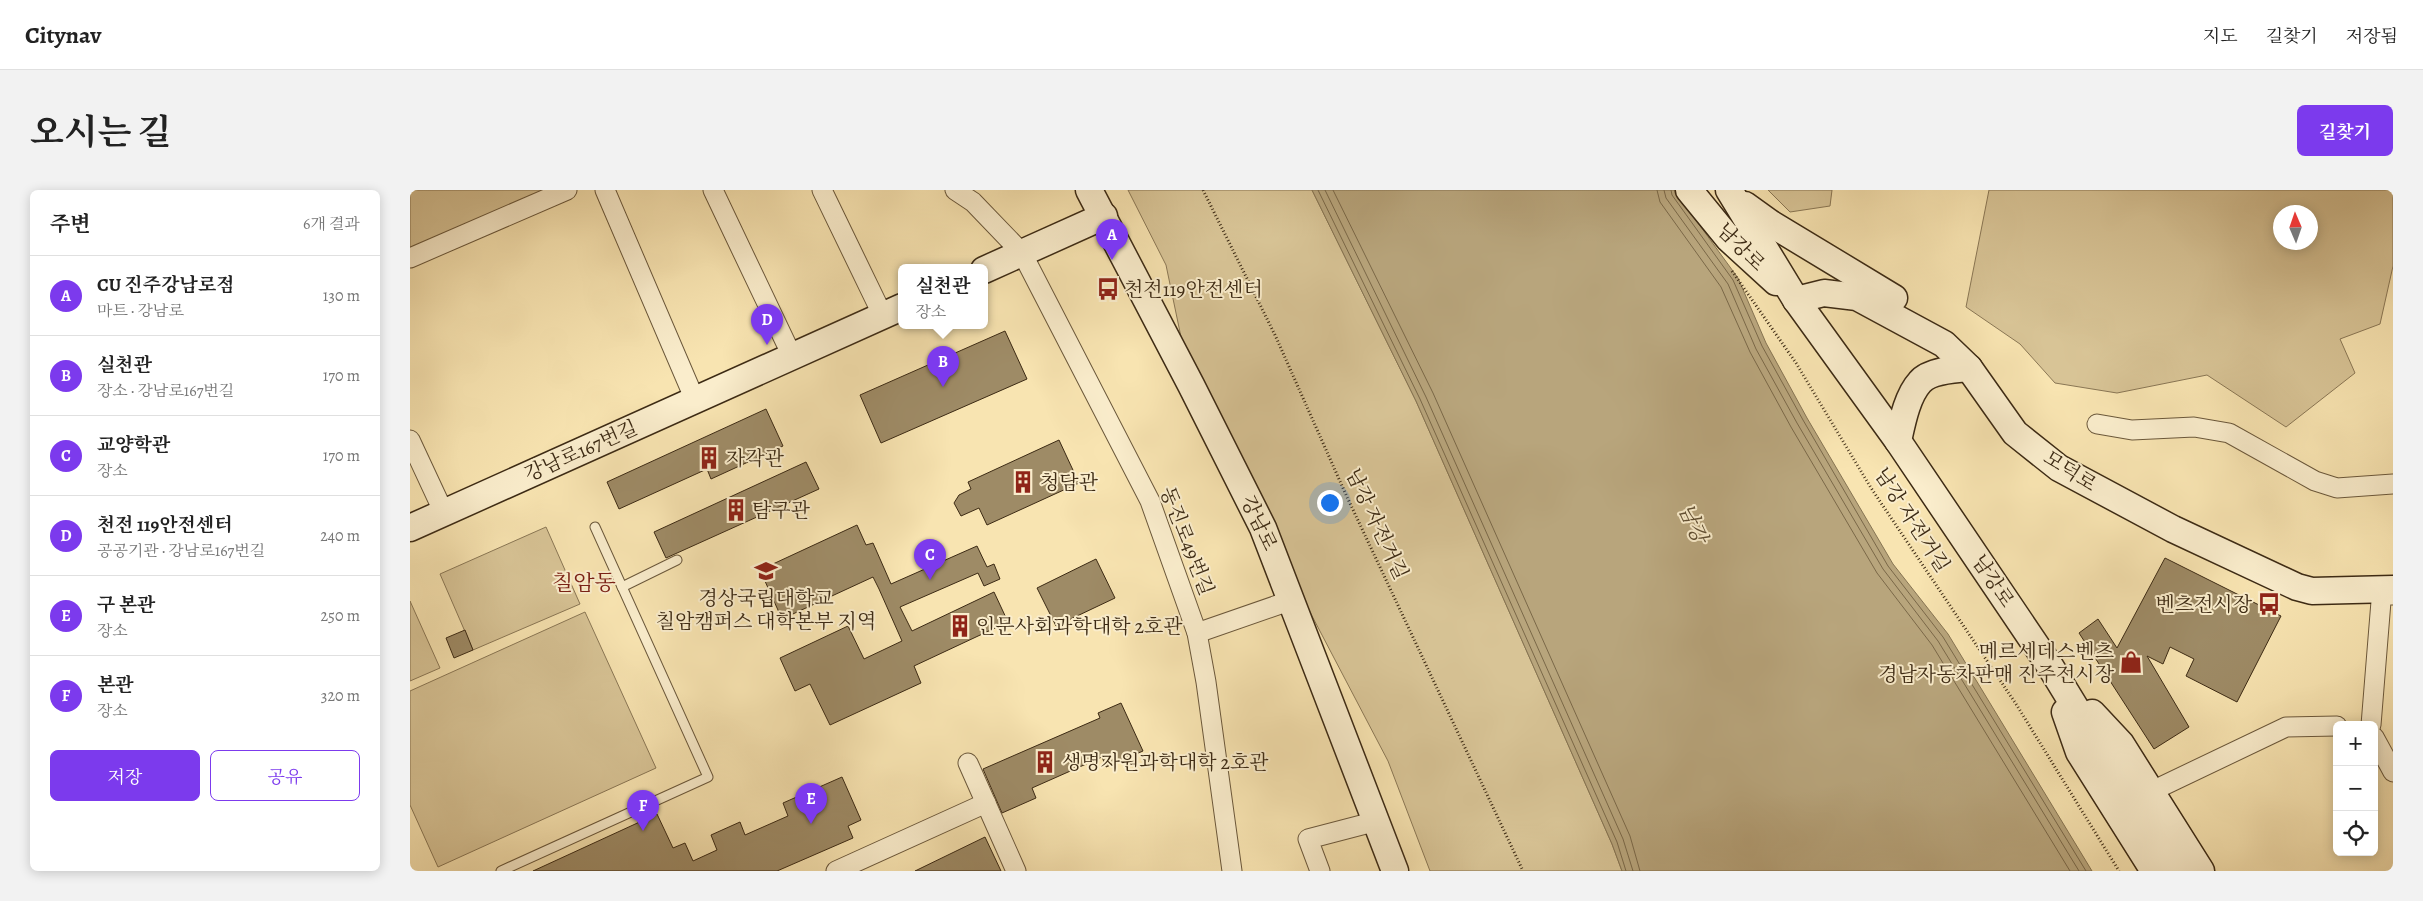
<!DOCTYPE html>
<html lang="ko">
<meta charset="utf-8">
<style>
:root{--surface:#fff;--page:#f2f2f2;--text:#222;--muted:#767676;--line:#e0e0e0;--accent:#7c3aed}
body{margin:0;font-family:Alegreya,"Noto Serif KR",serif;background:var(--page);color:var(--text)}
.controls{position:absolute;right:15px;bottom:15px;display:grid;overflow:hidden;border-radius:8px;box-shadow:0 2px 12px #0003}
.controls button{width:45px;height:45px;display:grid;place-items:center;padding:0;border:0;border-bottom:1px solid var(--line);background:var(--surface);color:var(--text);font:25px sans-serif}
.compass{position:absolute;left:1863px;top:15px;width:45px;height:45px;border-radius:50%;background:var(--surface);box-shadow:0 2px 12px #0003;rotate:358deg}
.you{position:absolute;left:919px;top:312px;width:18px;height:18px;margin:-12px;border:4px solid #fff;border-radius:50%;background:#1a73e8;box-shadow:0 0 0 8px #1a73e833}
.badge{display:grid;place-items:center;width:32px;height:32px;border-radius:50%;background:var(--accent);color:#fff;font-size:16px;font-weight:700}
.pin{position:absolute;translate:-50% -41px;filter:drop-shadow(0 1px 2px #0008)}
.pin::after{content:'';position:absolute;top:26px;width:18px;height:15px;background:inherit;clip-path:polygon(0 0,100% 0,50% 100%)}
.popup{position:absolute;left:488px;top:74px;width:90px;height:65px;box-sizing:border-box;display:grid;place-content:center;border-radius:8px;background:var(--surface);filter:drop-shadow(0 1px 4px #0005);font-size:16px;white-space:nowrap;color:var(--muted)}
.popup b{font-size:19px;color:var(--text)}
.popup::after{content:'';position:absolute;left:50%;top:100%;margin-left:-10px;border:10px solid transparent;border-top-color:var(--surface)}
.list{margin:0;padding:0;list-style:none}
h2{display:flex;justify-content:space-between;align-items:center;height:65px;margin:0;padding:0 20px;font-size:21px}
h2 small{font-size:16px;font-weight:400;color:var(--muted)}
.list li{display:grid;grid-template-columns:32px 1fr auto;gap:15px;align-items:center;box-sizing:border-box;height:80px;padding:0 20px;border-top:1px solid var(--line)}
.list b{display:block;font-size:19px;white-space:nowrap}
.list p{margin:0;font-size:16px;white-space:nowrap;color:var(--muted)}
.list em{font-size:16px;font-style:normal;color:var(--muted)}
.actions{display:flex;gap:10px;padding:15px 20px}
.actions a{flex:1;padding:11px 0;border:1px solid var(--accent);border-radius:8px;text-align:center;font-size:18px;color:var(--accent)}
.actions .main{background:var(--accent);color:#fff}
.icon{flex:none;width:28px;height:28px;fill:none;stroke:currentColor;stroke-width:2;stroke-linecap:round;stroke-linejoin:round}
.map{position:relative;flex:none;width:1983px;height:681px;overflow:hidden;border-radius:8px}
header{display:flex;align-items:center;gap:30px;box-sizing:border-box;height:70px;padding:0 25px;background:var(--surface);border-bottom:1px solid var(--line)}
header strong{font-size:24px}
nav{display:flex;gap:28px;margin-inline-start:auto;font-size:18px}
.intro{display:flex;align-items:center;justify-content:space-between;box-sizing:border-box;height:120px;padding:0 30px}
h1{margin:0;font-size:35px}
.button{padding:12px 22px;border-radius:8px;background:var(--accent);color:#fff;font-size:18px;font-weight:700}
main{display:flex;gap:30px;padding:0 30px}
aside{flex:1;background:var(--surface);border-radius:8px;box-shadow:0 2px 12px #0003}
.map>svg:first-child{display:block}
</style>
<header>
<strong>Citynav</strong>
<nav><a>지도</a><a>길찾기</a><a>저장됨</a></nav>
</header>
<div class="intro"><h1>오시는 길</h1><a class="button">길찾기</a></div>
<main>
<aside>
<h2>주변<small>6개 결과</small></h2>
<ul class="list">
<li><span class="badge">A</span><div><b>CU 진주강남로점</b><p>마트 · 강남로</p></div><em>130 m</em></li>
<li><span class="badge">B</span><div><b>실천관</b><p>장소 · 강남로167번길</p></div><em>170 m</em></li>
<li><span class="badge">C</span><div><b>교양학관</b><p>장소</p></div><em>170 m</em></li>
<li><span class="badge">D</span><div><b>천전 119안전센터</b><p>공공기관 · 강남로167번길</p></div><em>240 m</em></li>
<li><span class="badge">E</span><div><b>구 본관</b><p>장소</p></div><em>250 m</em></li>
<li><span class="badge">F</span><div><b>본관</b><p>장소</p></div><em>320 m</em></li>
</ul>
<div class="actions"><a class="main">저장</a><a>공유</a></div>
</aside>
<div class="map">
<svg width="1983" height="681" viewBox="0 0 1983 681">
<rect width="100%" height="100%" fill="#f8e4b1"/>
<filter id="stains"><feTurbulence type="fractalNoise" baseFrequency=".004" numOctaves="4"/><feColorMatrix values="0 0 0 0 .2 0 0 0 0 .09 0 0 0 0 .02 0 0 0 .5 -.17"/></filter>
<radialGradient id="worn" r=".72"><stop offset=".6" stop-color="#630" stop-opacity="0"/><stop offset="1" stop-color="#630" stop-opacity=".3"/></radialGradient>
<g fill="#d8c496" stroke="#8a7755" fill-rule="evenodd">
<path d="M0,0H139L0,63Z"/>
<path d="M718,0H902L1006,211L1202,654L1212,681H1020L978,571L781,195L756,75Z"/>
<path d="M1358,0H1422L1420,16L1380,22Z"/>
<path d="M1579,0H1983V76L1970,134L1930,149L1945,183L1876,237L1797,185L1707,203L1645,193L1610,154L1556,117ZM1870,22H1900V52H1870Z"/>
<path d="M136,337L170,414L63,460L30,384Z"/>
<path d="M0,411L30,478L0,491Z"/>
<path d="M175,422L246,578L28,677L0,615V501Z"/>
</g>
<path fill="#b8a57c" stroke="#867452" d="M902,0H1264L1328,88L1356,153L1397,228L1483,374L1538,444L1682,681H1212L1202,654L1006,211Z"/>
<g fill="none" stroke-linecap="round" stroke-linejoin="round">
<g stroke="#7a6848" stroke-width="1">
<path d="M908,0L1010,209L1207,652L1216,681"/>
<path d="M915,0L1016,207L1213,649L1223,681"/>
<path d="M923,0L1023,203L1220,646L1230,681"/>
<path d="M1247,0L1250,12L1311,97L1340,162L1381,237L1467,383L1522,455L1660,681"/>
<path d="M1254,0L1256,8L1318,94L1346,159L1387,233L1473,379L1528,451L1669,681"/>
<path d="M1261,0L1262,5L1323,90L1352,156L1393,230L1478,376L1533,447L1676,681"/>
</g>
</g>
<g fill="#9e8b66" stroke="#3c2a14">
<path d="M595,141L617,189L471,253L450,205Z"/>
<path d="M356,219L373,256L301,289L297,279L209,319L197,292Z"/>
<path d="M649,250L669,293L577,335L569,318L551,326L544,313L549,305L561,299L558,292Z"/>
<path d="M396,272L409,299L256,368L244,342Z"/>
<path d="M447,335L456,355L463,353L481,394L567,356L577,377L584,374L590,389L574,396L568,383L490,417L502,441L584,402L598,432L504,476L511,493L420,535L400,494L385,501L370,468L438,436L454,469L492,451L469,399L463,387L372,429L350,380Z"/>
<path d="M1755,368L1871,426L1827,512L1776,486L1784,469L1760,457L1753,474L1737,466L1779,537L1744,559L1669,443L1688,429L1707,458Z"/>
<path d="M686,369L705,408L646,436L627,398Z"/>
<path d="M55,440L63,460L44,468L36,448Z"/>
<path d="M711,513L733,561L696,577L692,567L622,598L626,608L592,623L573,579L690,528L688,523Z"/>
<path d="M432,587L451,630L438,636L443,648L367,681H123L247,624L263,658L275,653L283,671L307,660L301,645L330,632L335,645L378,626L373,613Z"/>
<path d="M575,647L591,681H505Z"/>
</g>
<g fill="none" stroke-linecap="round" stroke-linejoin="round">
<defs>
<g id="lane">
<path d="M212,397L267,370"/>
<path d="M91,681L298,587L185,337"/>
</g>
<g id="street">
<path d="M195,0L285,210"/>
<path d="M303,0L382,166"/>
<path d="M412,0L473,126"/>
<path d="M545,0L563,12L612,63L740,311L787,443L796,492L822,681"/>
<path d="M0,68L157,0"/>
<path d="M1687,234L1722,240L1784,237L1819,243L1905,291L1927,298L1983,294"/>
<path d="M0,250L34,323"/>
<path d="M787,443L882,410"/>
<path d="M1961,535L1972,399L1982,405"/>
<path d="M1964,547L1983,582"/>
<path d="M558,573L606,681"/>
<path d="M1740,602L1876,537L1927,536"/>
<path d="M426,681L576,613"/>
<path d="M910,681L898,649L967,631"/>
</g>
<g id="secondary">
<path d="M679,0L781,195L853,338L985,681"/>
<path d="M1279,0L1319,49L1366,92"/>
<path d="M1319,0L1386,110L1488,251L1640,476L1765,681"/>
<path d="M1335,15L1360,33L1484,108"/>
<path d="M574,80L694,26"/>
<path d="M1386,110L1414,103L1447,107L1534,154L1559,178L1605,243L1649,278L1763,339L1887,397L1902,401L1983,399"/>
<path d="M1488,251C1492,233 1497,206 1510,192C1519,181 1545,179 1559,178"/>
<path d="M0,338L492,117"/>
<path d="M1655,522L1669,562L1744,681"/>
<path d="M1682,523L1711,554L1791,681"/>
</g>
</defs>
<use href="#lane" stroke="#6b583b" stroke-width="11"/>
<use href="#street" stroke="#6b583b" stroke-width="21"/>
<use href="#secondary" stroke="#3c2a14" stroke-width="29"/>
<g stroke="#3c2a14" stroke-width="3" stroke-dasharray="1 2.5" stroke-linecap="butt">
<path d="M793,0L865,145L937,307L1113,681"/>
<path d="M1322,81L1386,173L1461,298L1606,514L1709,681"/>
</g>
<use href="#lane" stroke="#faedcc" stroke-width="9"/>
<use href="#street" stroke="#faedcc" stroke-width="19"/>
<use href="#secondary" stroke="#faedcc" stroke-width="26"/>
</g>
<defs>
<symbol id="bus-bare" viewBox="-9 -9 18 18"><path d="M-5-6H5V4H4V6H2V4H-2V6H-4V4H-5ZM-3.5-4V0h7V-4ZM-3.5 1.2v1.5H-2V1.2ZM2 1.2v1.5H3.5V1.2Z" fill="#8f2418" stroke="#faedcc" stroke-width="2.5" paint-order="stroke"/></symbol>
<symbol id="building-bare" viewBox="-9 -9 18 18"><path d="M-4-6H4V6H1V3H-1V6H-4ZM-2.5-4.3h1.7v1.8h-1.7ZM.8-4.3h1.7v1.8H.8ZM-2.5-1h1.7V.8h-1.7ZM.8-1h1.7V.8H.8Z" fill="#8f2418" stroke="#faedcc" stroke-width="2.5" paint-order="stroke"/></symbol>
<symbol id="university-bare" viewBox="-9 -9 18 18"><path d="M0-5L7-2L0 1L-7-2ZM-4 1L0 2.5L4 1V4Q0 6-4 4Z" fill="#8f2418" stroke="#faedcc" stroke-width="2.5" paint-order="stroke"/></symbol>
<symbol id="shop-bare" viewBox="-9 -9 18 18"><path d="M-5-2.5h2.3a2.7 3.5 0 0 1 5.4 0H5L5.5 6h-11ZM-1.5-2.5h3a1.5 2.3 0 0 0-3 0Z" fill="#8f2418" stroke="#faedcc" stroke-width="2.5" paint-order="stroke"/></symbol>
</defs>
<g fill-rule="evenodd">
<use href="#bus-bare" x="682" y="83" width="32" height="32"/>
<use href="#building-bare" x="283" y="252" width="32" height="32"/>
<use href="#building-bare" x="597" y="276" width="32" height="32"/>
<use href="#building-bare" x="310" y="304" width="32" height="32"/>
<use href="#university-bare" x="340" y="365" width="32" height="32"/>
<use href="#bus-bare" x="1843" y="398" width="32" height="32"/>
<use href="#building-bare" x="534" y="420" width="32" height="32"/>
<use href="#shop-bare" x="1705" y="456" width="32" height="32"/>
<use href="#building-bare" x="619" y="556" width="32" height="32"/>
</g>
<g text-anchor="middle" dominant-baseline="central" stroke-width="4" stroke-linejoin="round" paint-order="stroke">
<g font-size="20" fill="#3c2a14" stroke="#faedcc">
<text transform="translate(1331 57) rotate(45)">남강로</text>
<text transform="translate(171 261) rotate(-24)">강남로167번길</text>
<text transform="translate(1660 281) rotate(32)">모덕로</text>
<text transform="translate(1502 330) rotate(57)">남강 자전거길</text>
<text transform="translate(849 333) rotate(65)">강남로</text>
<text transform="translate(967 334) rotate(65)">남강 자전거길</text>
<text transform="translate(777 351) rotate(69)">동진로49번길</text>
<text transform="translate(1583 391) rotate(56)">남강로</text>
</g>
<g font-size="20" fill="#3c2a14" stroke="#faedcc" text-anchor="start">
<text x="714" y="99">천전119안전센터</text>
<text x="316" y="268">자각관</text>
<text x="630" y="292">청담관</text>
<text x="342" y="320">탐구관</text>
<text x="356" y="408" text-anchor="middle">경상국립대학교<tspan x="356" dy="23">칠암캠퍼스 대학본부 지역</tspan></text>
<text x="1842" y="414" text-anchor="end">벤츠전시장</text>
<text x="566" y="436">인문사회과학대학 2호관</text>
<text x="1704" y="461" text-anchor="end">메르세데스벤츠<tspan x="1704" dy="23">경남자동차판매 진주전시장</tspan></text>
<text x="652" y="572">생명자원과학대학 2호관</text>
</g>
<g font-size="21" font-style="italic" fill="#614f33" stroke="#faedcc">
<text transform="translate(1283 333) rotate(66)">남강</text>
</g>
<g font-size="22" fill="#7a1f14" stroke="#faedcc">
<text x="174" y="393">칠암동</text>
</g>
</g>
<rect width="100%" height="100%" filter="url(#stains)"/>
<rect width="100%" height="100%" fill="url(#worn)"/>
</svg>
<div class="controls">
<button>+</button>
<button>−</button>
<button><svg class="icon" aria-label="locate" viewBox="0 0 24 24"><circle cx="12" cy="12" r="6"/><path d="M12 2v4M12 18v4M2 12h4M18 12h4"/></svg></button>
</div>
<svg class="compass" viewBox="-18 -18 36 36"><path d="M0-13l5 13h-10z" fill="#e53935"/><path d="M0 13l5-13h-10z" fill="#767676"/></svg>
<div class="you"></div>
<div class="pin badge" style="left:702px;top:70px">A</div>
<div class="pin badge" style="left:533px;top:197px">B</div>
<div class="popup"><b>실천관</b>장소</div>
<div class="pin badge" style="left:520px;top:390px">C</div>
<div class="pin badge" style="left:357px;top:155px">D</div>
<div class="pin badge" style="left:401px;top:634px">E</div>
<div class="pin badge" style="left:233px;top:641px">F</div>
</div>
</main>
